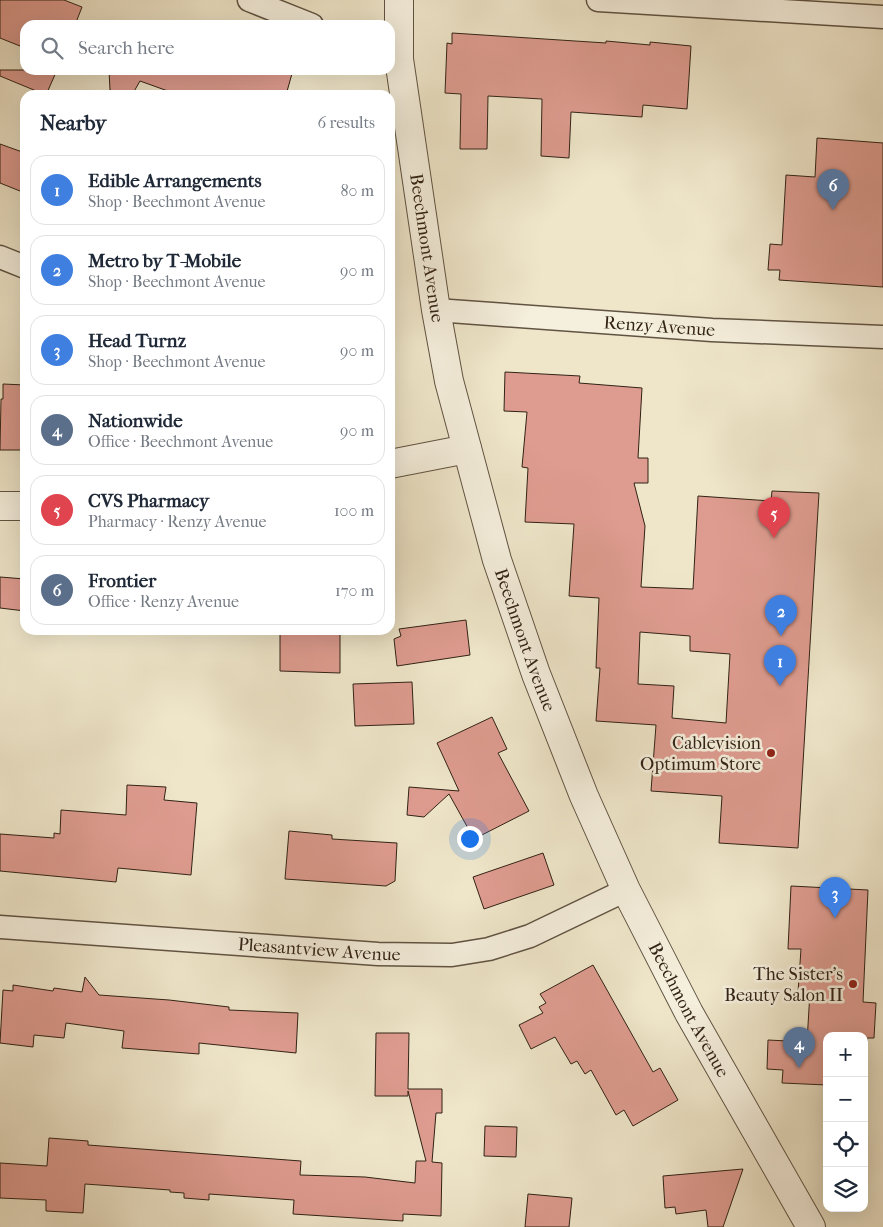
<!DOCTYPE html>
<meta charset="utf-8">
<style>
:root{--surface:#fff;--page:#f2f2f3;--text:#1f2937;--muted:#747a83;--line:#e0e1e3;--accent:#8f2418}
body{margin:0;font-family:"IM FELL French Canon",serif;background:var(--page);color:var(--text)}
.controls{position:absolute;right:15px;bottom:15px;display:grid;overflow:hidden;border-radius:10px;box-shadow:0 5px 20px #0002}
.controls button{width:45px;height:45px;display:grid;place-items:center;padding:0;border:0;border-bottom:1px solid var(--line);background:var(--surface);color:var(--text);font:25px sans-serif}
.you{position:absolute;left:469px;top:838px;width:18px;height:18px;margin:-12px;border:4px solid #fff;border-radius:50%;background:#1a73e8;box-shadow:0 0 0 8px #1a73e833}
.badge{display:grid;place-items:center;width:32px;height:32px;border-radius:50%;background:var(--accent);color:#fff;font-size:16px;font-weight:700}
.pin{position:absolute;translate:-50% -41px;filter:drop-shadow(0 1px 2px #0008)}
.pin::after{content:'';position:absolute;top:26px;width:18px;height:15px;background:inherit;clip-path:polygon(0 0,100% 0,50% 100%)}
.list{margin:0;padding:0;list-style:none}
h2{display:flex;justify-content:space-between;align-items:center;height:65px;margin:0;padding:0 20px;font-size:21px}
h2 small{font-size:16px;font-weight:400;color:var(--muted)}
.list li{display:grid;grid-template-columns:32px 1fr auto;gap:15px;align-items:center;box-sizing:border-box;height:70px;margin:0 10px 10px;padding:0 10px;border:1px solid var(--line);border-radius:15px}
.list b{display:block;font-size:19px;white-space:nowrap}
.list p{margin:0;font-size:16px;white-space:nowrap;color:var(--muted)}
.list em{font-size:16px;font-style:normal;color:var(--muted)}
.icon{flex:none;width:28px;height:28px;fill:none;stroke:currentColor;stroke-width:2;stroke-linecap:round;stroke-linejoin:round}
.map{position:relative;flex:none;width:883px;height:1227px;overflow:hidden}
.search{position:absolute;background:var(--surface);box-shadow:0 5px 20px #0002;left:20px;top:20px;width:375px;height:55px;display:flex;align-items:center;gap:12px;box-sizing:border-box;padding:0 18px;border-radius:15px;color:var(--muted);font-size:19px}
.panel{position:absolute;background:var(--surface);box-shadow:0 5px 20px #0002;left:20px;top:90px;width:375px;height:545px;border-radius:15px}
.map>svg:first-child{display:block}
</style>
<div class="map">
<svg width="883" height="1227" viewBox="0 0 883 1227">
<rect width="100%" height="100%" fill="#efe6ca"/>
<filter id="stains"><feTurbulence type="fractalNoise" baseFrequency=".004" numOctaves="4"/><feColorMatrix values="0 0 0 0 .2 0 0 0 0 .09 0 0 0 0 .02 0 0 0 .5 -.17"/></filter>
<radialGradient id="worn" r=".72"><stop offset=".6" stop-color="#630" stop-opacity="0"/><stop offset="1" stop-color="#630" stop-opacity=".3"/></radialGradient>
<g fill="#de9c90" stroke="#312215" fill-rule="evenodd">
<path d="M0,0H64L82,7L75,25H25V34L20,46L0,38Z"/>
<path d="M452,33L606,43V41L650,45V42L691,46L687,109L643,105L642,117L571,112L569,158L541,156L542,99L488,96L487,149H460L461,94L445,93L447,43L452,44Z"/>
<path d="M0,70H57L46,95L0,76Z"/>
<path d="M109,70H293L286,95H179L140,81L132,95H123L110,90Z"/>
<path d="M817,138L883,143V287L779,280L780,270H768L770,244L782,245L786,175L815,177Z"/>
<path d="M0,144L25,153V193L0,183Z"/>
<path d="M505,372L580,376L579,383L642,388L638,458H648V483H634L645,526L641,587L693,589L698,496L771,501L772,491L819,493L798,848L719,843L722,796L651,791L656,725L596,721L600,668H596L599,598L569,596L574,524L525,522L528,468L522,467L527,412L504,411ZM640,632L690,636V651L730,654L726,723L672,718L674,686L638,684Z"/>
<path d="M3,384L25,385V450H0L1,399H3Z"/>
<path d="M0,577L25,579V611L0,608Z"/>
<path d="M466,620L470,655L397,666L394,639L401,636L399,629Z"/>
<path d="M301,630H340V673L280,671V632H301Z"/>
<path d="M412,682L414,724L355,726L353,684Z"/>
<path d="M492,717L507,749L498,753L529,811L474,839L449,794L424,817L407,815L409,787L459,791L437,743Z"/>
<path d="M127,785L166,787L164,800L197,803L191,875L118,868L116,882L0,871V834L54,838V833L60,834L61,810L126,815Z"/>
<path d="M289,831L332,835V839L397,843L395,881L386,886L285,879Z"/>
<path d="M543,853L554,885L484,909L473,877Z"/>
<path d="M791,886L868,890L863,1002L876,1003L874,1038H867L865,1068L864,1036H827V1085L782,1083L783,1070L767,1069L768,1040L807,1042L810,992H798L801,949H788Z"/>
<path d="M593,965L653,1072L660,1068L678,1100L633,1126L624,1110L616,1115L591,1070L585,1074L577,1061L571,1064L555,1037L531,1049L519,1025L543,1013L539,1007L546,1003L540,994Z"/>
<path d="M85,977L99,995L169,1000L229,1007V1010L298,1013L296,1053L199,1043V1054L122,1048L124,1031L66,1023L64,1038L34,1035L33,1047L0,1043L3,990L13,991V985L53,991L54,988L82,992Z"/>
<path d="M376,1033H409L408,1089H442V1113H436L432,1162L442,1163L441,1216L403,1214V1221L293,1214L294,1200L209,1194V1200L184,1198V1193L170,1192V1190L85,1184L83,1213L46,1211V1200L0,1198V1163L47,1166L49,1138L88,1141V1145L301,1161L300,1175L365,1177L415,1183L416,1161H426L408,1091V1096H375Z"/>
<path d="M485,1126L517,1127L516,1157L484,1156Z"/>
<path d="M743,1169L723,1227H708L706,1210L676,1214L675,1207L665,1208L663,1176Z"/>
<path d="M528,1194L572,1198L569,1227H525Z"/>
</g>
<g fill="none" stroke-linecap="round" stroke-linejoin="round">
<defs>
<g id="minor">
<path d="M249,0L312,25"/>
<path d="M598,0L883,17"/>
<path d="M0,257L25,267"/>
<path id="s1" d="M436,310L712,330L883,337"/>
<path id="s2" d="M0,927L378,954L452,955L489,949L530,936L626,890"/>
</g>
<g id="tertiary">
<path id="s3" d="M399,0V59L436,310L449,381L497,560L536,674L584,796L626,890L689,1013L811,1227"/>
<path d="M390,464L467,449"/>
<path d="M0,506H25"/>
</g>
</defs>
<use href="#minor" stroke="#605342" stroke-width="25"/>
<use href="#tertiary" stroke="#605342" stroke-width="30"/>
<use href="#minor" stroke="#f5efdd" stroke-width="22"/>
<use href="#tertiary" stroke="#f5efdd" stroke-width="28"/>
</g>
<g fill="#8f2418" stroke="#f5efdd" stroke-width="2">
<circle cx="771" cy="753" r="5"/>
<circle cx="853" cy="984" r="5"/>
</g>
<g text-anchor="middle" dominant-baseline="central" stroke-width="5" stroke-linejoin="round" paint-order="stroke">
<g font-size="18" fill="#312215" stroke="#f5efdd">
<text stroke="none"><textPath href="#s3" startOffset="250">Beechmont Avenue</textPath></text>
<text stroke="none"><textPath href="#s1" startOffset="224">Renzy Avenue</textPath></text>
<text stroke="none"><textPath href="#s3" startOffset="655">Beechmont Avenue</textPath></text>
<text stroke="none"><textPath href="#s2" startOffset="320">Pleasantview Avenue</textPath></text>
<text stroke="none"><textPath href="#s3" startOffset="1060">Beechmont Avenue</textPath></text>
</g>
<g font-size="18" fill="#312215" stroke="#f5efdd" text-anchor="end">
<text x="761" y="743">Cablevision<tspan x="761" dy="21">Optimum Store</tspan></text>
<text x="843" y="974">The Sister's<tspan x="843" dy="21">Beauty Salon II</tspan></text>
</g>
</g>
<rect width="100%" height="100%" filter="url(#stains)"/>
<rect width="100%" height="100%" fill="url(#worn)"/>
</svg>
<div class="controls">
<button>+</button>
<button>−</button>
<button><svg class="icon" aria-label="locate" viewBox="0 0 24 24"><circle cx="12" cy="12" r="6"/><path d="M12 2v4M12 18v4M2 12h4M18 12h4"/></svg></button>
<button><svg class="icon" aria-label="layers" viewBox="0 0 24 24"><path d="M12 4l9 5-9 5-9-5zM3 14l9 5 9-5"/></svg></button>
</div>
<div class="you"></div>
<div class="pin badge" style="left:780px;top:686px;background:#3f7fe0">1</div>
<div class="pin badge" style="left:781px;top:636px;background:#3f7fe0">2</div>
<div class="pin badge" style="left:835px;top:918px;background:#3f7fe0">3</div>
<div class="pin badge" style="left:799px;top:1068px;background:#5c6f8a">4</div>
<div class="pin badge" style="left:774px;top:538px;background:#e0444e">5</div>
<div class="pin badge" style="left:833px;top:210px;background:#5c6f8a">6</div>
<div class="search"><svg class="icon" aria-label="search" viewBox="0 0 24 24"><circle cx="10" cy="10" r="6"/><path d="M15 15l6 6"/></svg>Search here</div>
<section class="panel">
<h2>Nearby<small>6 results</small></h2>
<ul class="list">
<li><span class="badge" style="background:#3f7fe0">1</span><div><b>Edible Arrangements</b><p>Shop · Beechmont Avenue</p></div><em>80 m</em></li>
<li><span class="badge" style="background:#3f7fe0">2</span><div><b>Metro by T-Mobile</b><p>Shop · Beechmont Avenue</p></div><em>90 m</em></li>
<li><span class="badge" style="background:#3f7fe0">3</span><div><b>Head Turnz</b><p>Shop · Beechmont Avenue</p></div><em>90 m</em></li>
<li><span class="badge" style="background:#5c6f8a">4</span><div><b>Nationwide</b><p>Office · Beechmont Avenue</p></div><em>90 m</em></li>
<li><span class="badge" style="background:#e0444e">5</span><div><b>CVS Pharmacy</b><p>Pharmacy · Renzy Avenue</p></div><em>100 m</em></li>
<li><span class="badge" style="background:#5c6f8a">6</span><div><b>Frontier</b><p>Office · Renzy Avenue</p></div><em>170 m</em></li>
</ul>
</section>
</div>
